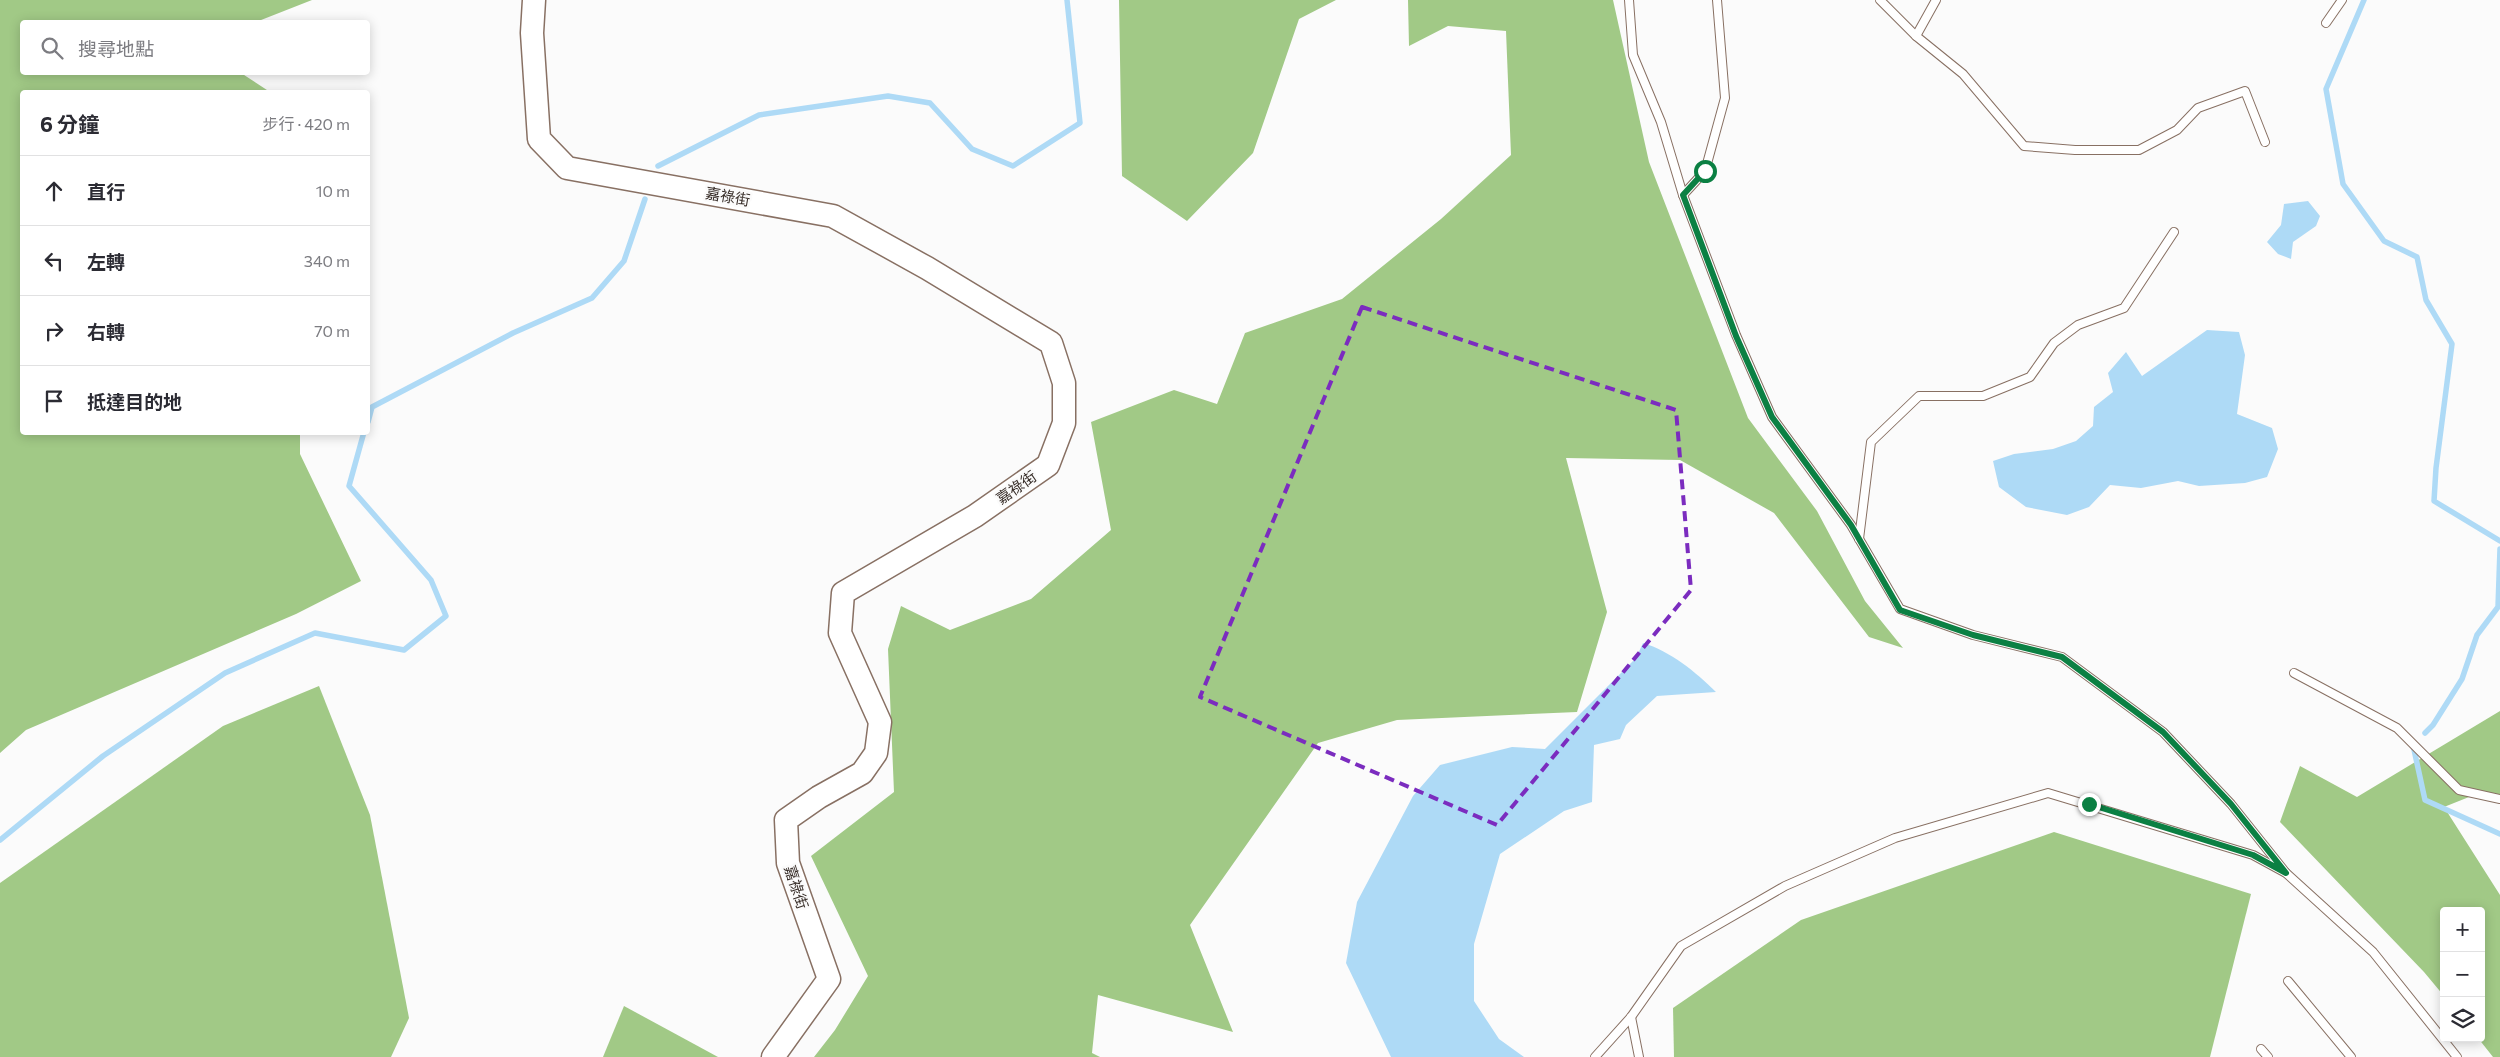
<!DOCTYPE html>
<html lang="zh-TW">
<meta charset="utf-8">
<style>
:root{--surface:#fff;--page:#f7f7f7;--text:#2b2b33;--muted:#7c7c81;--line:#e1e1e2}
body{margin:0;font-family:Commissioner,"Noto Sans TC",sans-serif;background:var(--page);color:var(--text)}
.controls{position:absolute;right:15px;bottom:15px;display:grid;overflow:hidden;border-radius:5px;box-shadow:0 2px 12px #0003}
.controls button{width:45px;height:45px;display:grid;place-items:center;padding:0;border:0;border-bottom:1px solid var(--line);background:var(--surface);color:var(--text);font:25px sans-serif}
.stop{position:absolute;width:15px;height:15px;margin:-11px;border:4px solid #0b8043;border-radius:50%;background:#fff}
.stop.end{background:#0b8043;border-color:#fff;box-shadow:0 1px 5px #0008}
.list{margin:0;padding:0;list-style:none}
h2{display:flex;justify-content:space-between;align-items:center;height:65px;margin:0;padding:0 20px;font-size:21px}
h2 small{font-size:16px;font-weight:400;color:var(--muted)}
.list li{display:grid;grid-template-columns:32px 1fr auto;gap:15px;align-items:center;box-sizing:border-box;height:70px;padding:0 20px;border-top:1px solid var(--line)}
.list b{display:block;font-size:19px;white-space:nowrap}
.list em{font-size:16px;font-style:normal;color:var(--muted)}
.icon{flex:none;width:28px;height:28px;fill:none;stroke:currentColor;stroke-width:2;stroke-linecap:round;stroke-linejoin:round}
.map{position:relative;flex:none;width:2500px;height:1057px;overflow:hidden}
.search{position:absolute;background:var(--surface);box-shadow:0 2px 12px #0003;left:20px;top:20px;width:350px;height:55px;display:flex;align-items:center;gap:12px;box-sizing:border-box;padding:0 18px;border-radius:5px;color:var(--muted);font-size:19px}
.panel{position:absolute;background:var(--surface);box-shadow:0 2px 12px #0003;left:20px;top:90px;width:350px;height:345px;border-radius:5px}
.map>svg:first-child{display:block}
</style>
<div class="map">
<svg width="2500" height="1057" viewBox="0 0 2500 1057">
<rect width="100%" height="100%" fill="#fbfbfb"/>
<g fill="#a1c986">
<path d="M0,0H312L256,22H22V72L241,73L270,92H22V432L300,433V454L361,581L296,614L26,730L0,753Z"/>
<path d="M1119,0H1336L1299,19L1253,153L1187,221L1122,176Z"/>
<path d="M1408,0H1613L1649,162L1748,418L1817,511L1865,601L1903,648L1869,637L1774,513L1680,460L1566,458L1607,612L1577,712L1397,720L1318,743L1190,925L1233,1032L1098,995L1092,1053L1100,1057H814L835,1030L868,976L811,856L894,792L888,649L901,606L950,630L1031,599L1111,530L1091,422L1174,390L1217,404L1245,333L1342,299L1441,219L1511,155L1506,31L1448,26L1409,46Z"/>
<path d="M319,686L370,815L409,1018L391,1057H0V883L223,726Z"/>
<path d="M2500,711V797L2484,791L2444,807L2500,895V1057H2493L2478,1038H2481V911H2444V996L2424,972L2280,822L2300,766L2357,797Z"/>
<path d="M2054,832L2251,894L2210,1057H1674L1673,1008L1801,920Z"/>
<path d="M624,1006L718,1057H603Z"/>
</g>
<g fill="#aedaf6">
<path d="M2308,201L2320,216L2316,226L2293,242L2291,259L2278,254L2267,242L2281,225L2284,204Z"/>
<path d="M2207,330L2239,332L2245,355L2237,414L2272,428L2278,449L2267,477L2245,483L2199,486L2178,481L2141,488L2110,485L2089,507L2067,515L2026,507L1999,487L1993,461L2014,454L2053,449L2076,441L2093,426L2094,407L2113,392L2108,373L2126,352L2142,376Z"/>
<path d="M1643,643C1670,651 1696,672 1716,692L1657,696L1626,725L1620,739L1594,745L1592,802L1564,811L1500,854L1474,944V1001L1499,1039L1524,1057H1391L1346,963L1357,902L1413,796L1440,765L1512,747L1545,749L1636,658Z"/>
</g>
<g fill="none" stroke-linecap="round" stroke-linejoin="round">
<g stroke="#aedaf6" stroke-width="5.5">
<path d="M2364,0L2326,89L2343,184L2384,241L2417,257L2426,300L2452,344L2436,468L2434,501L2500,541"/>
<path d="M658,166L759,115L888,96L930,103L972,149L1013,166L1080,123L1067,0"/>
<path d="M368,422L372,407L513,333L592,298L624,261L645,199"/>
<path d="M2425,733L2433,725L2462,679L2477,635L2498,607L2500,549"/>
<path d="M2413,745L2425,800L2500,834"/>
<path d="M0,840L103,756L225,673L315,633L404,650L446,616L431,580L349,486L364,432"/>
</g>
<defs>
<g id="lane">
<path d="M1629,0L1633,55L1661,122L1683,195L1736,335L1772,417L1851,525L1900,609L1973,635L2062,657L2163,732L2231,804L2286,873"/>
<path d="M1880,0L1916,36L1963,74L2024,146L2075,150H2139L2177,130L2198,108L2245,91L2265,142"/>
<path d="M2326,23L2342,0"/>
<path d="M1916,36L1936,0"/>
<path d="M1683,195L1705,171L1725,98L1717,0"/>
<path d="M1859,539L1871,442L1919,396H1983L2030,377L2054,343L2078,325L2124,308L2174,232"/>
<path d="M2294,673L2397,728L2459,790L2500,799"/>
<path d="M2288,981L2351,1057"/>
<path d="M1631,1017L1639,1057"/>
<path d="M2261,1049L2268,1057"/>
<path d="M1595,1057L1631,1017L1681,946L1785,886L1895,838L2048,793L2253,855L2286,873L2373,952L2457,1057"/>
</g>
<path id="secondary" d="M534,0L532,33L539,139L567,168L833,216L927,268L1051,343L1064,383V423L1048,465L975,516L843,593L840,633L880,722L876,753L862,773L819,797L786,820L788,863L829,979L773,1057"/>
</defs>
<use href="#lane" stroke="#887063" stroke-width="10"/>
<use href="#secondary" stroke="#887063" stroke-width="25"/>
<use href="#lane" stroke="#fff" stroke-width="8"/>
<use href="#secondary" stroke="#fff" stroke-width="22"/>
</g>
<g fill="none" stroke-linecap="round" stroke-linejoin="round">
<path stroke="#0b8043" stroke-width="6" d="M1705,171L1683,195L1736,336L1772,417L1851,525L1900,610L1973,635L2062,657L2163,732L2231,804L2286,873L2253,855L2089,804"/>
</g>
<path fill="none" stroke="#7b2cbf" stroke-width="4" stroke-dasharray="10 6" stroke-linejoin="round" d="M1362,307L1676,410L1691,590L1497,825L1200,697Z"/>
<g text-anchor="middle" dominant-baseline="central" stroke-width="5" stroke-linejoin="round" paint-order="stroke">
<g font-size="15" fill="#372d28" stroke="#fbfbfb">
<text transform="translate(728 196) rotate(10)">嘉祿街</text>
<text transform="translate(1016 487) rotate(-35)">嘉祿街</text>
<text transform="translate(797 887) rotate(72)">嘉祿街</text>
</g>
</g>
</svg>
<div class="controls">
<button>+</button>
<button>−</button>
<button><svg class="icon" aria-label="layers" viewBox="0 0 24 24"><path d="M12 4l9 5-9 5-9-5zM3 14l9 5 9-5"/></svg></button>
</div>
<div class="stop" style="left:1705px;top:171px"></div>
<div class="stop end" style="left:2089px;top:804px"></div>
<div class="search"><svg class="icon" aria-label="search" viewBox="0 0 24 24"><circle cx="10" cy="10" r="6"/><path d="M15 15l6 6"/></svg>搜尋地點</div>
<section class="panel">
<h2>6 分鐘<small>步行 · 420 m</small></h2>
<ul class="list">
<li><svg class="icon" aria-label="ahead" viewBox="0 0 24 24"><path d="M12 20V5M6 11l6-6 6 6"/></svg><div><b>直行</b></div><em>10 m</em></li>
<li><svg class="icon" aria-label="left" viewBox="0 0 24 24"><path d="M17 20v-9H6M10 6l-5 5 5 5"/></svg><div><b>左轉</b></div><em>340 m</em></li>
<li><svg class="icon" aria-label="right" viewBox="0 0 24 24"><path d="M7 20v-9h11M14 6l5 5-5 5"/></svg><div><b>右轉</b></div><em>70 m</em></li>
<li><svg class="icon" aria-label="arrive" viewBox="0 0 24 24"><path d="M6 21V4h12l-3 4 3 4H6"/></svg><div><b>抵達目的地</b></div></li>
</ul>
</section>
</div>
